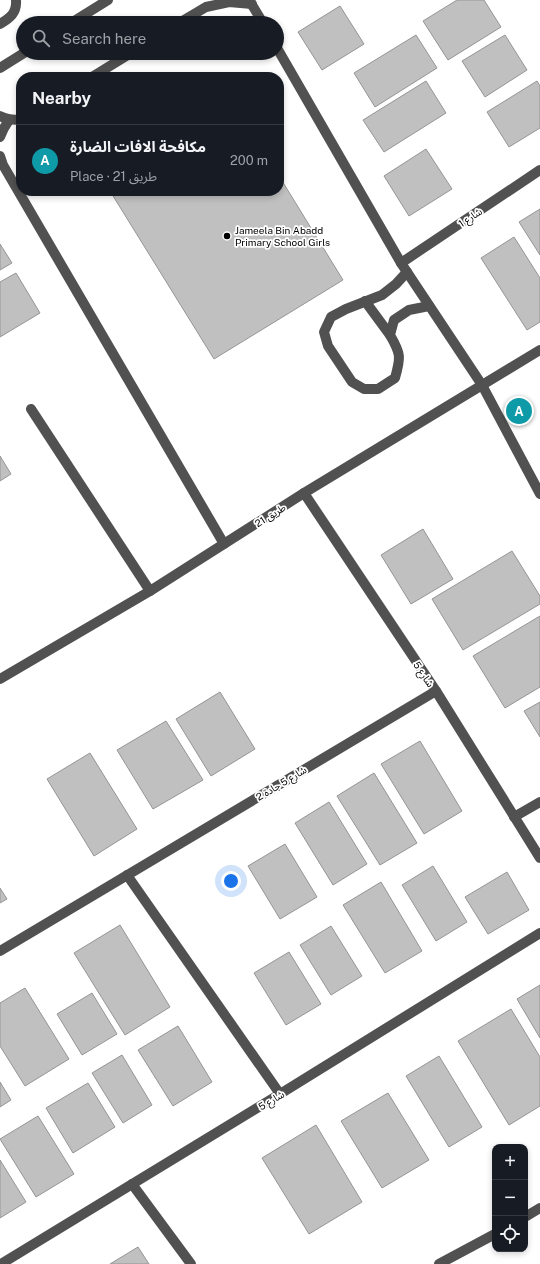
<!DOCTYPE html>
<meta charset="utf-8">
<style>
:root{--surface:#171b24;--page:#242831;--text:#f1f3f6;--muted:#9ea1a6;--line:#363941;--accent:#ea580c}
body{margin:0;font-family:"Public Sans","Noto Sans Arabic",sans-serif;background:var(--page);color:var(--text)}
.controls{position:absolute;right:12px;bottom:12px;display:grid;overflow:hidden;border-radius:8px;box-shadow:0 2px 6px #0003}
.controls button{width:36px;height:36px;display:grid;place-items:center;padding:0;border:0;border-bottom:1px solid var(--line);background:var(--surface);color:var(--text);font:20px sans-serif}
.you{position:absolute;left:231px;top:881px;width:14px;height:14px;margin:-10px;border:3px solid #fff;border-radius:50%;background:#1a73e8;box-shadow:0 0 0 6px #1a73e833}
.badge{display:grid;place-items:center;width:26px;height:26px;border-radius:50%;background:var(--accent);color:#fff;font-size:13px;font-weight:700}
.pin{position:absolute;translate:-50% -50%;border:2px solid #fff;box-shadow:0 1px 4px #0006}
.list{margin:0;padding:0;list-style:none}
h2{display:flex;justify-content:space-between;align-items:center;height:52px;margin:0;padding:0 16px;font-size:17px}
h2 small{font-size:13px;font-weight:400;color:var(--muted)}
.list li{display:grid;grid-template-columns:26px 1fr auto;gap:12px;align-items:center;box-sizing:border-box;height:72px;padding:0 16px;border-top:1px solid var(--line)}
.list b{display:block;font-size:15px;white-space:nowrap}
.list p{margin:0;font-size:13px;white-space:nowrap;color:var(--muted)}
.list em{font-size:13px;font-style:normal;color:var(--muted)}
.icon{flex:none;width:22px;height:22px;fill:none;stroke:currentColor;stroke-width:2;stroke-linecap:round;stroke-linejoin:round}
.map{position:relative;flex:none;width:540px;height:1264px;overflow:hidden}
.search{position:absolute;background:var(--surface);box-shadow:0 2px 6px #0003;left:16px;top:16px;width:268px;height:44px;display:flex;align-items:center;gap:10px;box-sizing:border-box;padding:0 14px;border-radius:22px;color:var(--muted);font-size:15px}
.panel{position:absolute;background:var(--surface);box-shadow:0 2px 6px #0003;left:16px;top:72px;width:268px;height:124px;border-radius:16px}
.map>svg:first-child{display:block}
</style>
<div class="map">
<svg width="540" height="1264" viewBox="0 0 540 1264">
<rect width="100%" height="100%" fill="#fff"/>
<g fill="#c0c0c0" stroke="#959595">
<path d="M457,0H484L501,27L448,60L423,21Z"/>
<path d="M340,6L364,44L322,70L298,32Z"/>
<path d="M416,35L437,68L375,107L354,73Z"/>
<path d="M505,35L527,70L485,97L462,61Z"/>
<path d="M426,81L446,113L384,152L363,120Z"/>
<path d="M537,81L540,86V128L509,147L487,112Z"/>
<path d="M426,149L452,189L409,216L384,176Z"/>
<path d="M279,176L343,280L214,359L110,191H279Z"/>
<path d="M540,209V255L519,222Z"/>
<path d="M514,237L540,278V322L527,330L481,258Z"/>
<path d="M0,244L12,263L0,270Z"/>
<path d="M16,273L40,313L0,337V282Z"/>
<path d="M526,402L531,412L512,421L508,410Z"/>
<path d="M0,456L11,474L0,481Z"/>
<path d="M423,529L453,579L411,604L381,555Z"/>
<path d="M512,551L540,596V604L463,650L432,599Z"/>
<path d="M540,616V687L505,708L473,656Z"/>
<path d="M220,692L255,749L211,776L176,719Z"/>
<path d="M540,702V737L524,711Z"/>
<path d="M166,721L203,780L153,809L117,750Z"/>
<path d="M420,741L462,811L424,834L381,764Z"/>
<path d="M90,753L137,829L94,856L47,779Z"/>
<path d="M374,773L417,843L380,865L337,796Z"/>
<path d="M329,802L367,864L333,885L295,823Z"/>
<path d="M285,844L317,897L280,919L248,866Z"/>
<path d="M433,866L467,922L436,941L402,885Z"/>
<path d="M507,872L529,910L488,934L465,897Z"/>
<path d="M381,882L422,951L385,973L343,905Z"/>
<path d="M0,888L7,899L0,903Z"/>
<path d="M120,925L170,1007L125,1035L74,953Z"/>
<path d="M331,926L362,976L331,995L300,945Z"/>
<path d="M289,952L321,1004L286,1025L254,973Z"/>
<path d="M540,985V1038L517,999Z"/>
<path d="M25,988L69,1059L25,1086L0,1046V1003Z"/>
<path d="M92,993L117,1034L82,1055L57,1014Z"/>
<path d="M511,1009L540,1057V1106L509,1125L458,1041Z"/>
<path d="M178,1026L212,1082L173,1106L138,1050Z"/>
<path d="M122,1055L152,1105L123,1123L92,1073Z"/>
<path d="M439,1056L482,1127L449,1147L406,1076Z"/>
<path d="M0,1082L11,1100L0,1107Z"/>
<path d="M88,1083L115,1127L73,1153L46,1108Z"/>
<path d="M388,1093L429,1160L382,1188L341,1121Z"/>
<path d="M38,1116L74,1174L36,1197L0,1139Z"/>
<path d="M316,1125L362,1202L309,1234L262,1158Z"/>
<path d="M0,1160L26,1202L0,1218Z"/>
<path d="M138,1247L149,1264H110Z"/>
</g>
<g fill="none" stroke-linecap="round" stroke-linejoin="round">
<g stroke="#515151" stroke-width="10">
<path d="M249,0L263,23"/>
<path d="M71,23L108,0"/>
<path d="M179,23L206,7L229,2L252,4"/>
<path d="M0,24C10,18 17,13 16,0"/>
<path d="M277,48L401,263L482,385L540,494"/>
<path d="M0,68L24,53"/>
<path d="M92,77L131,53"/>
<path d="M0,116C7,119 13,121 21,119"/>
<path d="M0,137L4,128L9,120"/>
<path d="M0,156L3,165L224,544"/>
<path d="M401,263L540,170"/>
<path d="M407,272L396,284L382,295L346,309L331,317L324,332L328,346L352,382L364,389H378L395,378C401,357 401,354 390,335L394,320L409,310L429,306"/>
<path d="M365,301L390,335"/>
<path d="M31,409L150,591"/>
<path d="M304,493L436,691L540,858"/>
<path d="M0,679L150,591L304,493L540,350"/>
<path d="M514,817L540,802"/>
<path d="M127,875L280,1094"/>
<path d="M0,951L436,691"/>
<path d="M132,1184L191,1264"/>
<path d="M525,1217L540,1208"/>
<path d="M1,1264L280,1094L540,933"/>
<path d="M439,1264L495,1234"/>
</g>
</g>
<circle fill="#000" stroke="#fff" stroke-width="1.5" cx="227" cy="236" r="4"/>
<g text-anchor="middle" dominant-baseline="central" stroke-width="3.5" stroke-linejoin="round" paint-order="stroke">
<g font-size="10" fill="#000" stroke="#fff">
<text transform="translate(470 217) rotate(-34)">شارع 1</text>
<text transform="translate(270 515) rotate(-32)">طريق 21</text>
<text transform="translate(424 674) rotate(56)">شارع 5</text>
<text transform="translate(281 783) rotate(-31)">شارع 5 جادة 2</text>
<text transform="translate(271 1100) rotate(-31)">شارع 5</text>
</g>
<g font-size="10" fill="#000" stroke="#fff" text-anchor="start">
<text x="235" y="230">Jameela Bin Abadd<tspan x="235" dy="12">Primary School Girls</tspan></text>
</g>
</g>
</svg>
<div class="controls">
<button>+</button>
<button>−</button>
<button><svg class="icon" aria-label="locate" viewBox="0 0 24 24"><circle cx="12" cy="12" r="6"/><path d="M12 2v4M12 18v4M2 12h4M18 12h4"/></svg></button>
</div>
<div class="you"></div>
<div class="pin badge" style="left:519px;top:411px;background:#0f9aa8">A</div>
<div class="search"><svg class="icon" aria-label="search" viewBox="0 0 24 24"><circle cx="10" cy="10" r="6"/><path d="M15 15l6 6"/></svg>Search here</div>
<section class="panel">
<h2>Nearby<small></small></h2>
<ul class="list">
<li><span class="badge" style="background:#0f9aa8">A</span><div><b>مكافحة الافات الضارة</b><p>Place · طريق 21</p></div><em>200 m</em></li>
</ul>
</section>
</div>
